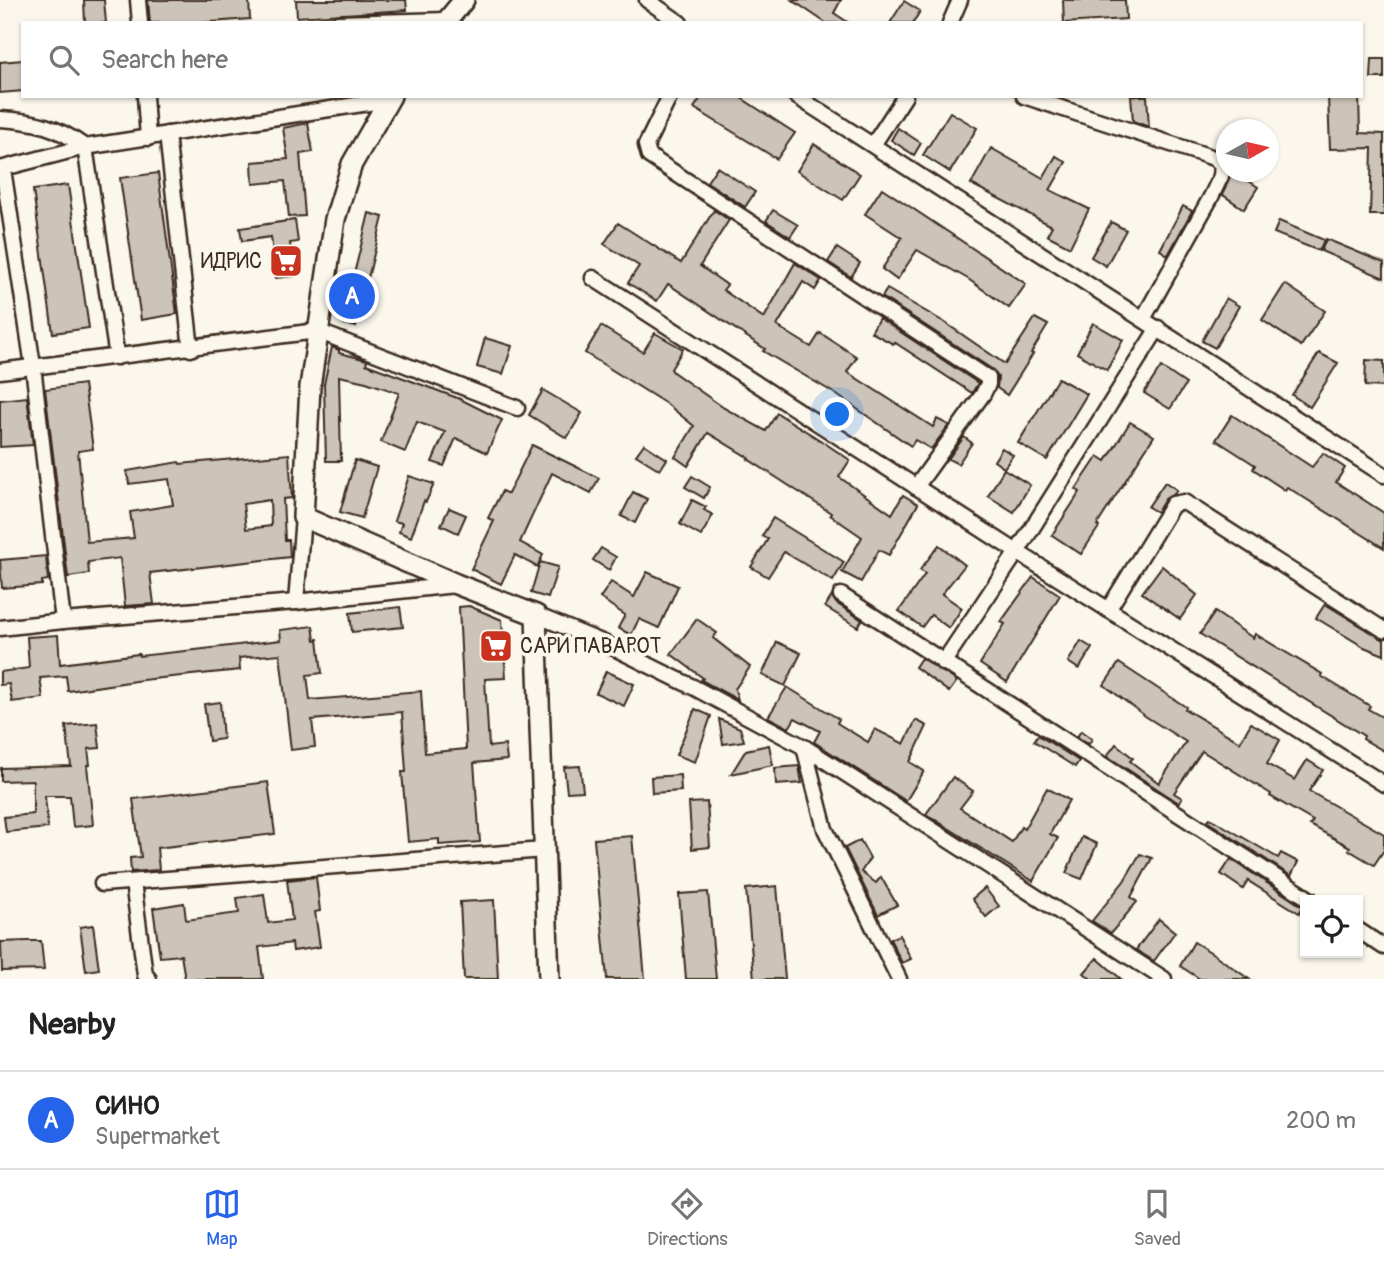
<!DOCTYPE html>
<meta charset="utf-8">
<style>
:root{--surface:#fff;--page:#f6f6f6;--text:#222;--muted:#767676;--line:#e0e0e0;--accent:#2563eb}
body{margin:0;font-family:Pangolin,sans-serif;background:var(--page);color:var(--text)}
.controls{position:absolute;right:21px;bottom:21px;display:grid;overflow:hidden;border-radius:0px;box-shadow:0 2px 5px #0004}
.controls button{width:63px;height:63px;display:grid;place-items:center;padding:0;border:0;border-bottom:2px solid var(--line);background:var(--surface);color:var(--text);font:35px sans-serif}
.compass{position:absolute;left:1216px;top:119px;width:63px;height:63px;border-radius:50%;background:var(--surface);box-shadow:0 2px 5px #0004;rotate:82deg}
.you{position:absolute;left:838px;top:415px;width:24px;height:24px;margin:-18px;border:5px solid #fff;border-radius:50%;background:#1a73e8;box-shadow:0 0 0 10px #1a73e833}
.badge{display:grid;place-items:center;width:46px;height:46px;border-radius:50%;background:var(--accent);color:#fff;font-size:23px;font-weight:700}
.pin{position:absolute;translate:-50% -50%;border:4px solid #fff;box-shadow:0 2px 7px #0006}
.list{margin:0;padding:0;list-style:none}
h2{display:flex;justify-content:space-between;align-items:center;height:91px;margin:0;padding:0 28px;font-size:30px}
h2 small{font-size:23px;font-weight:400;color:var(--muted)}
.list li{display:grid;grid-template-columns:46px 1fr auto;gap:21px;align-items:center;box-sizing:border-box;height:98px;padding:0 28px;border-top:2px solid var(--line)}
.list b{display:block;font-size:26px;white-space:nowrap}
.list p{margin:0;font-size:23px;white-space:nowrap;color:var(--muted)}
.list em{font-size:23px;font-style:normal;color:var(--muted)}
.icon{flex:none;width:38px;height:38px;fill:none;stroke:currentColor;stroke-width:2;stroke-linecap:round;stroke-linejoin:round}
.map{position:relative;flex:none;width:1384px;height:979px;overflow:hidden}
.search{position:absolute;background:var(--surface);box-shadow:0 2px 5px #0004;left:21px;right:21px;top:21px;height:77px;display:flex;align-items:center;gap:18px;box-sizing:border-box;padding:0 24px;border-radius:0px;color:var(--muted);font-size:26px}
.sheet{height:189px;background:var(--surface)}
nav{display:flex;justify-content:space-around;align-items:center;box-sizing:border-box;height:98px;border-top:2px solid var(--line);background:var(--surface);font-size:19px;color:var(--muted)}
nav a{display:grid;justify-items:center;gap:4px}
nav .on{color:var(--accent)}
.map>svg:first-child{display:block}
</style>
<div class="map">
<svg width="1384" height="979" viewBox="0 0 1384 979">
<rect width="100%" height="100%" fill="#fbf7ec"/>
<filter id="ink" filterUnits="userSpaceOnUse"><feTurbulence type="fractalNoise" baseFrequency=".0143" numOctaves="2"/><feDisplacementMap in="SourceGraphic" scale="14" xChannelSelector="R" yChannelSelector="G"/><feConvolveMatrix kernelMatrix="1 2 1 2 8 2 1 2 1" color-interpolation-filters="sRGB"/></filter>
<g filter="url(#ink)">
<g fill="#ccc4b9" stroke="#3b2a1e" stroke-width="2" fill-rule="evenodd">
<path d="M84,0H104L106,23H85Z"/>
<path d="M148,0H249L250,19L198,23H150Z"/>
<path d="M296,0H406L407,10L297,17Z"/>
<path d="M792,0H841L834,13L849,23H826Z"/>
<path d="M1063,0H1125L1126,19L1064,23Z"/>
<path d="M904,1L920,11L913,23H890Z"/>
<path d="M1372,59H1384V78H1371Z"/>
<path d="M23,60V91L0,93V62Z"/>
<path d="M702,96H738L795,133L777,159L694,108Z"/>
<path d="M1131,96H1147L1149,127L1133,121Z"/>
<path d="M1328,96H1359L1360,133L1384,134V215H1370L1372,148L1330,149Z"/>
<path d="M950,112L977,128L950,172L923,155Z"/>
<path d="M308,123L313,152L300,154L305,216L289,217L285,181L253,184L252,162L288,159L283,128Z"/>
<path d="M898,128L921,143L914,155L891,140Z"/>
<path d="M814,144L860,174L843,200L797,171Z"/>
<path d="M991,148L1043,178L1056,156L1066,162L1050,190L1089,209L1070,247L1047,235L1052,226L971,184Z"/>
<path d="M717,167L755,192L745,207L707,182Z"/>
<path d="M1231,172H1235L1258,187L1244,209L1223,195Z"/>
<path d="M158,173L177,314L141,320L120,178Z"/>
<path d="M68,185L89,328L53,333L33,190Z"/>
<path d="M882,188L1026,284L1009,308L968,279L917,250L897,280L882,269L902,238L865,214Z"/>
<path d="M1183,206L1192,211L1168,255L1160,250Z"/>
<path d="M714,210L729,220L700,266L727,285L723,290L764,318L795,263L821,280L815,290L803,282L777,326L811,347L820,333L857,357L847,372L933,427L937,419L949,425L931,449L915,440L911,446L834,393L763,351L765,349L668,284L657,301L628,283L639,266L604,244L618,223L681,263Z"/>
<path d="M773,210L798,225L790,237L766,221Z"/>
<path d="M369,213L383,217L356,327L342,323Z"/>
<path d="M295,220L298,242L290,243L294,276L276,278L271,237L242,241L240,228Z"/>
<path d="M1279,221L1324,240L1319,251L1274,233Z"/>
<path d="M1111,222L1126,230L1106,266L1091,257Z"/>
<path d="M1326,239L1384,263V278L1321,251Z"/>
<path d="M837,248L860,263L851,277L828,262Z"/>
<path d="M1285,284L1325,311L1301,346L1262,320Z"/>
<path d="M887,289L944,322L1005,364L1035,318L1048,325L1031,353L1033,354L1007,395L997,388L998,377L993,370L882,297Z"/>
<path d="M1226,298L1239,306L1215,348L1202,341Z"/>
<path d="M879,318L978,383L972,393L894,342L893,344L871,332Z"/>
<path d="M1093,323L1123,340L1107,370L1077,353Z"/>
<path d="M601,326L643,352L655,333L683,349L671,369L673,372L724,408L766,431L777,413L820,440L850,460L839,477L892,514L903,495L918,504L889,555L879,550L861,582L842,572L862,537L830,515L831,513L748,459L749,458L708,433L688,466L675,457L694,426L668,405L585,353Z"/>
<path d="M485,338L512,346L503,374L477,367Z"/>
<path d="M332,347L339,350V353L367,360L366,364L460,399L502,420L487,453L456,438L444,466L432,462L445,432L417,422L405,452L381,442L399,393L366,382L339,376L341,461H326L324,384Z"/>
<path d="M1319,353L1338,363L1310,407L1292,395Z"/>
<path d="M1366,360L1384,361V387L1365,386Z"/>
<path d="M1161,367L1186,384L1170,409L1144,393Z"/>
<path d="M1058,378L1087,394L1047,460L1018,443Z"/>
<path d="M84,384L93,449L78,451L87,542L134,538L130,512L173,505L169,479L129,484L127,471L179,462L180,464L289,454L292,498L283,499L285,540H289L290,557L150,573L154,604L125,606L120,558L88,562L89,574L68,577L45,389ZM270,500L271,526L246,529L243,504Z"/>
<path d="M543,390L582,413L567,438L529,415Z"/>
<path d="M27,397L33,445L0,447V400Z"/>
<path d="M1232,415L1312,467L1323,453L1345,468L1336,482L1384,513V548L1287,487L1285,490L1253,469L1255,465L1216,440Z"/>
<path d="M1130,422L1154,436L1097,525L1099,527L1081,554L1052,535L1080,492L1076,489L1098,456L1106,461Z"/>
<path d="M964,437L972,443L958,464L948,459Z"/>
<path d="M644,444L667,459L660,470L636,455Z"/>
<path d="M532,445L599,478L591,493L552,473L520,542L543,555L537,567L515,555L501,584L471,569L494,521L488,518L502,491L508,494Z"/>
<path d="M1002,448L1013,455L1004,468L994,461Z"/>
<path d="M355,460L377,467L362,518L340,512Z"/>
<path d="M1004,469L1030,485L1014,512L988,496Z"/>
<path d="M409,476L434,484L426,502L424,501L411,537L399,532L402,523L394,521Z"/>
<path d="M692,476L710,487L704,498L685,487Z"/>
<path d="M1165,482L1177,490L1174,494L1165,499L1157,512L1148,507Z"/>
<path d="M633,492L647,499L635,523L621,516Z"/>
<path d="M692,500L706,507L704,510L713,515L701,536L680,524Z"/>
<path d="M449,508L466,515L458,533L441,525Z"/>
<path d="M773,518L844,562L833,581L784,552L768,577L751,567L768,539L762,536Z"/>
<path d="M939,545L965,565L942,594L962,608L949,628L931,615L922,627L899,611L925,574L920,570Z"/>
<path d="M601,548L616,557L609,570L593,560Z"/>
<path d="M46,556L48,580L42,581V585L2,588L0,560Z"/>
<path d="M540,562L558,567L548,598L531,593Z"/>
<path d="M1162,566L1197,595L1180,619L1142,593Z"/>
<path d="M647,572L678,586L659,628L639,619L631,635L618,628L625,615L600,598L611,582L634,597Z"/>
<path d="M1033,577L1060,595L1007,682L980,664L1005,624L1001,622Z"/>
<path d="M832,596L836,603L862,620L858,627L825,607Z"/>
<path d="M1325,604L1384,640V655L1364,647L1316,618Z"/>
<path d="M469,606L502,620L506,678L485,679L489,747L505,745L507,760L474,763L480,842L439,845V839L408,842L402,772H406L402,712L312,720L315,747L291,750L280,654L239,658L240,670L142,680L68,691L66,676L40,678L43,698L12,702L9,684L0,685V672L29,668L27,637L58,635L60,664L139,654V656L195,650L281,640L280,630L313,626L315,640L318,639L322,673L307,675L310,700L421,691L425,753L466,749L459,607Z"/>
<path d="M400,607L403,627L352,632L350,613Z"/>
<path d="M1215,612L1253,638L1255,634L1322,674L1321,676L1370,706L1368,709L1384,718V751L1363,739L1364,736L1200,634Z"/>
<path d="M697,619L717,633L713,638L750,667L735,689L738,700L701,680L703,678L671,654Z"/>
<path d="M1081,641L1092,648L1079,669L1068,662Z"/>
<path d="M777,642L801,653L785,686L762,675Z"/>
<path d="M921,658L957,681L949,692L915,667Z"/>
<path d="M1119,663L1186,707L1185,709L1240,742L1251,723L1280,740L1267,764L1295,780L1307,760L1323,770L1309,791L1384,834V850L1374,865L1349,850L1350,847L1310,825L1313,821L1270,796L1271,794L1202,751L1174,793L1182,798L1179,803L1107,756L1116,744L1133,758L1130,761L1159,783L1186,742L1145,716L1104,685Z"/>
<path d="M606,671L634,684L624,706L596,693Z"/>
<path d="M787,687L839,719L837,723L868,742L875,729L904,744L916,720L927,726L910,762L924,771L906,801L814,742L820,731L795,718L789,728L768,717Z"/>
<path d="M220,702L223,739L209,741L204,704Z"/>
<path d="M695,709L711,716L695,762L676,755Z"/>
<path d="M719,719L740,728L744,741L723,744Z"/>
<path d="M97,723L100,748L88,749L90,765H87L93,825L73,827L70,796H45L48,828L6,832L4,817L33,814V780L1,781V768L71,766L66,726Z"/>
<path d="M1081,731L1092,739L1089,744L1077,737Z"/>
<path d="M1038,735L1079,761L1075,767L1034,741Z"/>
<path d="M769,745L773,765L731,774L746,750Z"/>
<path d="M580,766L583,791L567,792L564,767Z"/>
<path d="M799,766L802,783L776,785L775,768Z"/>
<path d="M680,775L681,791L652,793L651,777Z"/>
<path d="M953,777L973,791L960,808L1012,842L1021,827L1024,829L1047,788L1069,800L1050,834L1058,838L1033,881L926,814Z"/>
<path d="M268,782L275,834L157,848L159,870L131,872L130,858L141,857L133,799Z"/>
<path d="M707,802L710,847L692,849L689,803Z"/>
<path d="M1210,818L1278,858L1281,853L1298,862L1291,876L1207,821Z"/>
<path d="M632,836L645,979H607L594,839Z"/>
<path d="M1082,837L1097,844L1082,879L1066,873Z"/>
<path d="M860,840L870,858L861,872L876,883L881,877L897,905L878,915L845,848Z"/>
<path d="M1140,854L1152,858L1131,897L1137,902L1111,933L1092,921L1124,881Z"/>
<path d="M1231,859L1303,907L1299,913L1248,881L1243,889L1221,874Z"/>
<path d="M316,877L320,911L315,912L320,947L293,951L292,943L259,947L263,979H185L181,955L160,957L153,908L184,903L186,920L239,913L237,898L264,894L268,923L292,920L287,880Z"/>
<path d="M777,886L785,979H754L746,889Z"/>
<path d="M985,888L999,906L986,917L972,899Z"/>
<path d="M708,892L716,979H686L679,894Z"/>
<path d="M494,900L498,979H464L460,902Z"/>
<path d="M1159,919L1175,932L1154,961L1136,950Z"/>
<path d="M93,925L99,969L86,971L80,927Z"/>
<path d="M899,935L911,959L902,963L890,939Z"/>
<path d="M28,941H41L44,970L2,971L1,942Z"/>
<path d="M1194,942L1212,953L1249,979H1200L1180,966Z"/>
<path d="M1097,958L1121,979H1091L1084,973Z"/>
</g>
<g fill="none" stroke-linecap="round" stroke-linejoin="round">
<defs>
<g id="street">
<path d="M138,0L140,23"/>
<path d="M647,0L680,23"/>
<path d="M338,23L447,20"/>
<path d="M950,23L960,0"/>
<path d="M145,96L148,138"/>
<path d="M670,96L646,145L649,156L988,378V384L983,394L916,487"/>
<path d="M796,96L1384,475"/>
<path d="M1024,96L1208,156L1216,159L1222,165L1221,176L1211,197L1143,319"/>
<path d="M0,119C35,121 56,126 85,147L117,357"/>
<path d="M167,134L191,349"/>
<path d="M873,145L905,96"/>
<path d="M0,169L85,147L388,100"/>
<path d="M3,169L33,366L63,621"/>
<path d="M593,278L1017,552L1384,784"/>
<path d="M0,371L317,331L517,408"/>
<path d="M841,595L1311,900"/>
<path d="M296,602L303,517"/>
<path d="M1108,610L1173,504L1184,502L1384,630"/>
<path d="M536,615L604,643L693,687L804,747L1164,979"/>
<path d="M0,628L63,621L296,602L455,585"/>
<path d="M943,663L1017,552L1158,328"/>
<path d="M804,747L825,829L899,979"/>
<path d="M133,882L145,975L149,979"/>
<path d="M102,884L544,850"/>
<path d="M1358,930L1384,947"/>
</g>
<g id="secondary">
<path d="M445,23L464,0"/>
<path d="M391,96L352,164L335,219L310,387L303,517L456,584L536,615L549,979"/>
</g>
</defs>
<use href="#street" stroke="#3b2a1e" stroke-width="19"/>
<use href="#secondary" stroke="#3b2a1e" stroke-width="24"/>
<use href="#street" stroke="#fbf7ec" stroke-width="14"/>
<use href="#secondary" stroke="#fbf7ec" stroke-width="19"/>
</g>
</g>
<defs>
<symbol id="supermarket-square" viewBox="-11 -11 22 22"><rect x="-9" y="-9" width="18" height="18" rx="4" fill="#c8321e" stroke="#fbf7ec"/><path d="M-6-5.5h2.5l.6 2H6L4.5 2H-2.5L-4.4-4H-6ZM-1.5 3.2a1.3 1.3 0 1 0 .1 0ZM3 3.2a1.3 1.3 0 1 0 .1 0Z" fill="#fff"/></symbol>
</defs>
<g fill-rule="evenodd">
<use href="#supermarket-square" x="267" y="242" width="38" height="38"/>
<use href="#supermarket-square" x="477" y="627" width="38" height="38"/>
</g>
<g text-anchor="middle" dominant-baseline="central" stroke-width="7" stroke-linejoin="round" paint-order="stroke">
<g font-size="21" fill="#3b2a1e" stroke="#fbf7ec" text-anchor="end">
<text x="262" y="261">ИДРИС</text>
<text x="520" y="646" text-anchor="start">САРИ ПАВАРОТ</text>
</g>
</g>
</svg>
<div class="controls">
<button><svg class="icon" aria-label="locate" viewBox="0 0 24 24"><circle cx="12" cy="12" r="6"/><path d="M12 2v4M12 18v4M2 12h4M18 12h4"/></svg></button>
</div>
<svg class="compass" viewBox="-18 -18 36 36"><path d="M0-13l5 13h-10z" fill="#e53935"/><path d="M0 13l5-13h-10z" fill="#767676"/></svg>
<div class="you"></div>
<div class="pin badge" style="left:352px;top:296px">A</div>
<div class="search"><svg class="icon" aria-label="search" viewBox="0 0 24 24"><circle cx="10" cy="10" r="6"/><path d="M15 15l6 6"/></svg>Search here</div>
</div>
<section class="sheet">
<h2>Nearby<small></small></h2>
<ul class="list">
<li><span class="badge">A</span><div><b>СИНО</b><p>Supermarket</p></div><em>200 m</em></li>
</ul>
</section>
<nav>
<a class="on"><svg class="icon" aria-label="map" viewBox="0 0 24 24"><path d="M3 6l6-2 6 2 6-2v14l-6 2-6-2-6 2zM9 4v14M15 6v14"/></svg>Map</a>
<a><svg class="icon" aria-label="directions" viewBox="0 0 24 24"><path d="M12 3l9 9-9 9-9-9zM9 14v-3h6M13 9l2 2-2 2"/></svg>Directions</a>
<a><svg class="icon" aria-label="saved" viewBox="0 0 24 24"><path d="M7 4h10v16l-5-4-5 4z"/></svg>Saved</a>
</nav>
